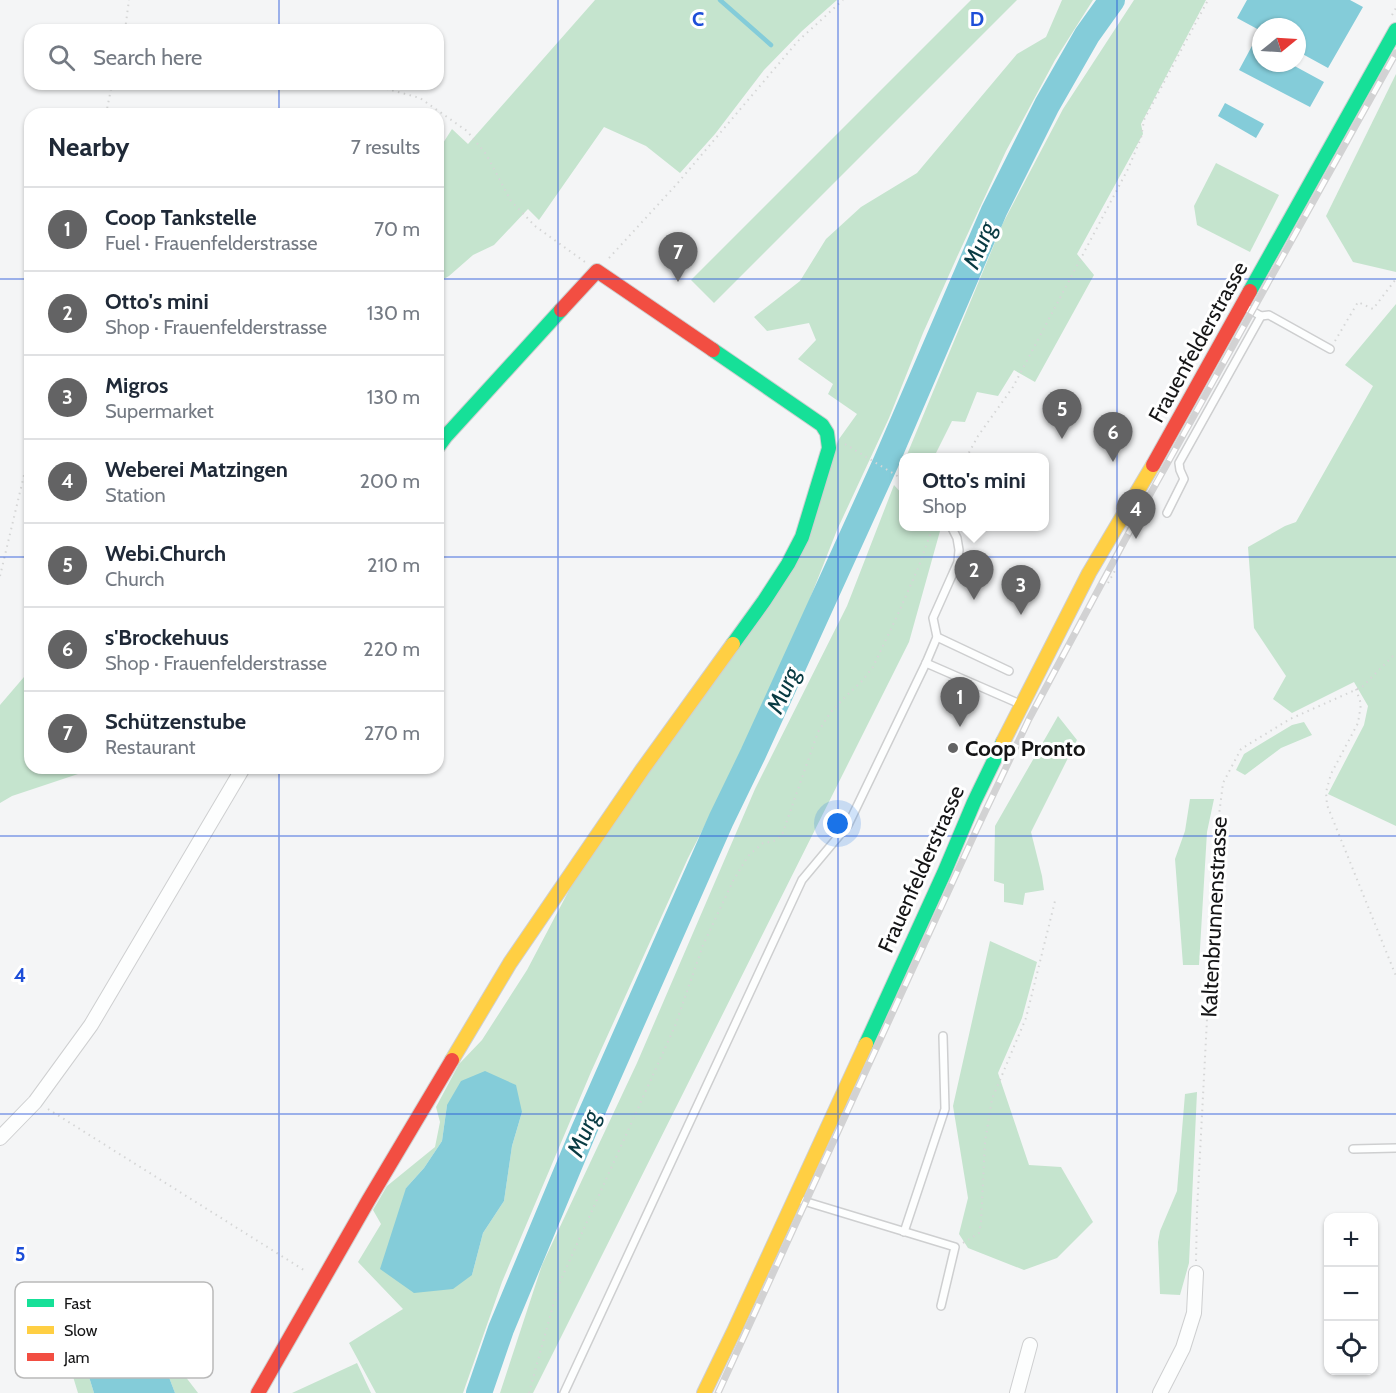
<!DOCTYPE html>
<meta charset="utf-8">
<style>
:root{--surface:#fff;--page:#f6f6f7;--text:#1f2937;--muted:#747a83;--line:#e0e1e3;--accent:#636364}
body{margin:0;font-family:Cabin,sans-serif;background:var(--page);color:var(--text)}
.controls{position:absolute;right:18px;bottom:18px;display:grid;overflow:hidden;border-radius:12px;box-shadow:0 2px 4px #0004}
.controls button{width:54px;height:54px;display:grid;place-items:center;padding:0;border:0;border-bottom:2px solid var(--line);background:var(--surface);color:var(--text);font:30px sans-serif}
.compass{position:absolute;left:1252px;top:18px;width:54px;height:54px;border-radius:50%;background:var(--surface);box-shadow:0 2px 4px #0004;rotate:72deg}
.you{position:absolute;left:838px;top:824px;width:21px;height:21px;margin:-15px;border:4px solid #fff;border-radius:50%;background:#1a73e8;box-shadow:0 0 0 9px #1a73e833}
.badge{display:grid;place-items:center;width:39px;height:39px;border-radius:50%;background:var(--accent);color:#fff;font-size:20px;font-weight:700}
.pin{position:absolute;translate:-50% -50px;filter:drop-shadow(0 2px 3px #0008)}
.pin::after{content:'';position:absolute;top:32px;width:21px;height:18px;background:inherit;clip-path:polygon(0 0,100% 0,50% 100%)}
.popup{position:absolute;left:899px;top:453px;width:150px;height:78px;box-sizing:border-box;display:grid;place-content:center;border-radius:12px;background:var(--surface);filter:drop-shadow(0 2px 4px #0005);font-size:20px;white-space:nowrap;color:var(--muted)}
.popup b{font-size:22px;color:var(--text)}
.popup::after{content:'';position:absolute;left:50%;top:100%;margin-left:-12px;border:12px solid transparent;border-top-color:var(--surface)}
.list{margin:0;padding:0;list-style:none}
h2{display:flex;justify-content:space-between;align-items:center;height:78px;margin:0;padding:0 24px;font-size:26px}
h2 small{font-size:20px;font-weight:400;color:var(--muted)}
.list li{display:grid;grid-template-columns:39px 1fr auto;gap:18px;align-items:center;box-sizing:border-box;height:84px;padding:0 24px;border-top:2px solid var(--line)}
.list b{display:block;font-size:22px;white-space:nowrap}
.list p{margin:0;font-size:20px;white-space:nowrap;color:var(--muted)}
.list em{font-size:20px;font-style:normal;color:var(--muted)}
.icon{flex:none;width:33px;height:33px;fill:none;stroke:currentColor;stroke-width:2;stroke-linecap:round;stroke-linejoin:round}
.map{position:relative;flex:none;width:1396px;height:1393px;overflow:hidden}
.search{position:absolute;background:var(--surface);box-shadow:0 2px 4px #0004;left:24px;top:24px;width:420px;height:66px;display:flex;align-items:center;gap:15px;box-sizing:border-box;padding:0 21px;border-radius:18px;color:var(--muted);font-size:22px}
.panel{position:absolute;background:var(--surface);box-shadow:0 2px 4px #0004;left:24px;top:108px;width:420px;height:666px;border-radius:18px}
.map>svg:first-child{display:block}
</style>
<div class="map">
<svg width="1396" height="1393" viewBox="0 0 1396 1393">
<rect width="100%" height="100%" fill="#f4f5f6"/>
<g fill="#c5e4ce" fill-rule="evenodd">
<path d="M595,0H837L802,31L764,70L715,134L680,173L646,146L604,127L539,220L528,209L494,245L473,255L449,276L438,282V151L452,129L468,144Z"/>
<path d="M971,0H1017L714,303L691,280Z"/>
<path d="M1062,0H1093L1055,60L1006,151L957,257L923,333L889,418L837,530L798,629L733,771L688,858L591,1072L502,1282L463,1393H376L349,1343L403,1309L358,1262L381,1224L373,1210L387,1186L435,1147L440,1122L436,1107L459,1064L482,1040L527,970L595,841L771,601L839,439L857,414L828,394L833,384L798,359L816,340L809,323L767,331L754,317L800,281L826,239L861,207L917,173L1017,54L1046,37ZM447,1105L522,1112L512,1146L504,1201L483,1233L472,1275L406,1188L424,1168L442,1141Z"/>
<path d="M1134,0H1206L1141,124L1143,134L1077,254L1094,275L1035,382L1014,370L998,396L977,392L965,422L952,421L934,457H906L1003,223L1063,109Z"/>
<path d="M1396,74V272L1353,262L1326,216Z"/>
<path d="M1216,163L1279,195L1250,252L1197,225L1194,206Z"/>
<path d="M1396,304V826L1328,794L1364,725L1368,706L1354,682L1292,713L1273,699L1286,676L1254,628L1248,547L1285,526L1296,522L1373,386L1345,365Z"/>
<path d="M894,485L903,495L904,526L936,527L940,531L909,642L533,1393H500L542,1265L637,1063L755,789L847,606Z"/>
<path d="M30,670V768H84L81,773L12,796L0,803V705Z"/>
<path d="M1058,716L1077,740L1031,832L1042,876L1044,890L1025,893L1023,905L1004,902V884L994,881L995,826Z"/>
<path d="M1304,722L1312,735L1281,748L1245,775L1236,770L1244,754L1292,725Z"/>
<path d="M1190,799H1214L1207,832L1199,965H1183L1175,859L1185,831Z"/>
<path d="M990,941L1037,962L1022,1018L998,1073L1029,1165L1061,1167L1093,1222L1057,1258L1024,1270L968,1248L959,1234L968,1198L953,1106Z"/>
<path d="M1197,1092L1189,1263L1180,1295L1160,1294L1158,1242L1160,1231L1177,1191L1185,1094Z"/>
<path d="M161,1313L176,1326L155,1337L198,1393H175L167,1372L150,1358L139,1339L87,1355L86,1367L94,1393H78L68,1360L56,1342L53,1328L67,1325L74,1335L89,1325L125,1317Z"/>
<path d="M357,1363L371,1393H292Z"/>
</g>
<g fill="#84ccd9">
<path d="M1247,0H1350L1363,7L1328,68L1297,51V27H1261V31L1237,18Z"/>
<path d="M1253,44L1261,48V63H1289L1324,82L1310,107L1239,70Z"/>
<path d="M1225,103L1264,124L1256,138L1218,116Z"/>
<path d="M485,1071L516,1085L522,1112L512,1146L504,1201L483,1233L472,1275L453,1289L414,1293L380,1269L406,1188L424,1168L442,1141L447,1105L461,1081Z"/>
<path d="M127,1338L139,1339L150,1358L167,1372L175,1393H94L86,1367L87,1355L118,1346Z"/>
</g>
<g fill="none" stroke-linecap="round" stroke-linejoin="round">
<path stroke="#84ccd9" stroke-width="4.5" d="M720,0L771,45"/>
<path stroke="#84ccd9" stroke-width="26" d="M479,1393L501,1329L584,1130L721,820L753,754L886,462L994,211L1047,105L1087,35L1112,0"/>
<defs>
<g id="lane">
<path d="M1245,307L1261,316L1269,315L1330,349"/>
<path d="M1167,513L1184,479L1180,470L1179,463L1261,316"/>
<path d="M937,637L1009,671"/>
<path d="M926,663L1020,704"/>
<path d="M1353,1149L1396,1148"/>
<path d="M797,1199L955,1247L941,1306"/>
<path d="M904,1232L945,1109L943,1036"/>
<path d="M564,1393L802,880L848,825L926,663L937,637L933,618L958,562L959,550L957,538L951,526"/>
</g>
<g id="street">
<path d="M0,1138L35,1102L91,1025L243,768"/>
<path d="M1017,1393L1030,1345"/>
<path d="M1160,1393L1183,1348L1194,1313L1196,1273"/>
</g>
<g id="fast">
<path d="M1250,291L1396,30"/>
<path d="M713,350L822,425L827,433L829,448L802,537L788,564L764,601L733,644"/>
<path d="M438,447L446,436L561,310"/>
<path d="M866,1044L944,873L974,802L1003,742"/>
</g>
<g id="slow">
<path d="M1003,742L1089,573L1153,465"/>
<path d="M452,1060L510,963L642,770L733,644"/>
<path d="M704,1393L734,1331L866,1044"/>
</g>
<g id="jam">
<path d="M561,310L597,271L713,350"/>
<path d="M1153,465L1250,291"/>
<path d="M258,1393L368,1201L452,1060"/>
</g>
</defs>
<use href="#lane" stroke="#cecfd0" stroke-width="10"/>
<use href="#street" stroke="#cecfd0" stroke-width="16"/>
<use href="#fast" stroke="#cecfd0" stroke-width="16"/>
<use href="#slow" stroke="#cecfd0" stroke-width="16"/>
<use href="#jam" stroke="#cecfd0" stroke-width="16"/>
<g stroke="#d5d6d6" stroke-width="2" stroke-dasharray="1.5 4.5" stroke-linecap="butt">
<path d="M1392,15L1396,8"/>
<path d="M125,30L129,0"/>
<path d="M369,84L420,98L467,131L486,154L511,201L535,226L585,262"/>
<path d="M106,114L112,84"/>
<path d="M609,258L676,185L798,41L843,0"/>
<path d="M1335,341L1358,302L1373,309L1396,279"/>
<path d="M845,444L904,480"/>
<path d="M966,458L978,436L1013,387L1128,169L1141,138L1144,120L1146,116L1208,0"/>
<path d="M0,576L30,450"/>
<path d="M1108,583L1116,569"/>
<path d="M1356,689L1361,704L1358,723L1331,774L1326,792L1327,805L1396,976"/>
<path d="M48,1109L307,1272"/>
<path d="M963,1243L979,1233L981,1222L985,1142L992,1099L1026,1018L1055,901"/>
<path d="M1196,1261L1197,1211L1208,1000L1211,908L1217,831L1223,783L1241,749L1290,719L1362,687L1396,653"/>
<path d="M529,1393L559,1284L675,1026L703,945L733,881L748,856L763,843L774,841L782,835L818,732L830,713L844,698L862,681L873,667L898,614L919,566L933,526"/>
</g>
<use href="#lane" stroke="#fdfefe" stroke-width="7"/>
<use href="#street" stroke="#fdfefe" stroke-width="14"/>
<use href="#fast" stroke="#16e098" stroke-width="14"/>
<use href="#slow" stroke="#ffcf43" stroke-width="14"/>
<use href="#jam" stroke="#f24e42" stroke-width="14"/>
<defs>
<path id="rail" d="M718,1393L975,833L1029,719L1133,525L1396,53"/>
</defs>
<use href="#rail" stroke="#d2d2d3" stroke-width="7"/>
<use href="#rail" stroke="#fff" stroke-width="4.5" stroke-dasharray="14" stroke-linecap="butt"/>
</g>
<path fill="none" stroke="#1d4ed8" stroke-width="1.5" stroke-opacity="0.55" d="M279,0V30M558,0V1393M838,0V1393M1117,0V1393M279,84V114M0,279H30M438,279H1396M0,557H30M438,557H1396M279,768V1393M0,836H1396M0,1114H1396"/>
<circle fill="#636364" stroke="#fff" stroke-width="2" cx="953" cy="748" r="6"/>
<g text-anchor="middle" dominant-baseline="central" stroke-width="6" stroke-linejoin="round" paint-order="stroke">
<g font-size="22" fill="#151516" stroke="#fff">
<text transform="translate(1198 342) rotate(-61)">Frauenfelderstrasse</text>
<text transform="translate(921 869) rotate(-66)">Frauenfelderstrasse</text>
<text transform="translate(1214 917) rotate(-87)">Kaltenbrunnenstrasse</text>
</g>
<g font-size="22" font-weight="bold" fill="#151516" stroke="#fff" text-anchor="start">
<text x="965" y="748">Coop Pronto</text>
</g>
<g font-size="24" font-style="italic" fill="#083a42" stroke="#fff">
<text transform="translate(979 245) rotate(-67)">Murg</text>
<text transform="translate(783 690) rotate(-66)">Murg</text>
<text transform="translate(583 1133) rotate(-67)">Murg</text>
</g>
</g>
<rect x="15" y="1282" width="198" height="96" rx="9" fill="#fff" stroke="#b9b9b9" stroke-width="1.5"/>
<rect x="27" y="1299" width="27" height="8" fill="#16e098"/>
<rect x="27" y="1326" width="27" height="8" fill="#ffcf43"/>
<rect x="27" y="1353" width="27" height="8" fill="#f24e42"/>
<g font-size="16" fill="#151516">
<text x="64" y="1309">Fast</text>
<text x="64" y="1336">Slow</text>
<text x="64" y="1363">Jam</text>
</g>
<g font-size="20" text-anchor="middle" font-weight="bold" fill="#1d4ed8" stroke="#fff" stroke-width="6" stroke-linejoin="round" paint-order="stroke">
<text x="698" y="26">C</text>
<text x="977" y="26">D</text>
<text x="20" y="982">4</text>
<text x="20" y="1261">5</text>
</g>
</svg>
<div class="controls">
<button>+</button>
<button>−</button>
<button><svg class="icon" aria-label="locate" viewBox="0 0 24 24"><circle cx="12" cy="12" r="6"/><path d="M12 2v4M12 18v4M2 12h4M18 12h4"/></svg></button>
</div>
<svg class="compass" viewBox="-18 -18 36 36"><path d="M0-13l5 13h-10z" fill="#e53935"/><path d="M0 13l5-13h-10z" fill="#747a83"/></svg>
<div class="you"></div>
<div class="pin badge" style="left:960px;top:727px">1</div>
<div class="pin badge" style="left:974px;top:600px">2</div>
<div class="popup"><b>Otto's mini</b>Shop</div>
<div class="pin badge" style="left:1021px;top:615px">3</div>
<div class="pin badge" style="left:1136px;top:539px">4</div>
<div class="pin badge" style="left:1062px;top:439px">5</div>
<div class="pin badge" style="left:1113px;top:462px">6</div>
<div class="pin badge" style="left:678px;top:282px">7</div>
<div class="search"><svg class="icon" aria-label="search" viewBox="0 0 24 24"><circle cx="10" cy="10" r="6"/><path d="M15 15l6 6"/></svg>Search here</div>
<section class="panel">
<h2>Nearby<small>7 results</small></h2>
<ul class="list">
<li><span class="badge">1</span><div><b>Coop Tankstelle</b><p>Fuel · Frauenfelderstrasse</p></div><em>70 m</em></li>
<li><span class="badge">2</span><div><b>Otto's mini</b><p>Shop · Frauenfelderstrasse</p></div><em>130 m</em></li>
<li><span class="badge">3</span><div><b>Migros</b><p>Supermarket</p></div><em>130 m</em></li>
<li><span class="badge">4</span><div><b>Weberei Matzingen</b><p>Station</p></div><em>200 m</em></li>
<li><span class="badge">5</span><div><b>Webi.Church</b><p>Church</p></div><em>210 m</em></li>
<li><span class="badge">6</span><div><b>s'Brockehuus</b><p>Shop · Frauenfelderstrasse</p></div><em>220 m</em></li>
<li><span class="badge">7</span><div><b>Schützenstube</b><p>Restaurant</p></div><em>270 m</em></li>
</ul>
</section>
</div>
